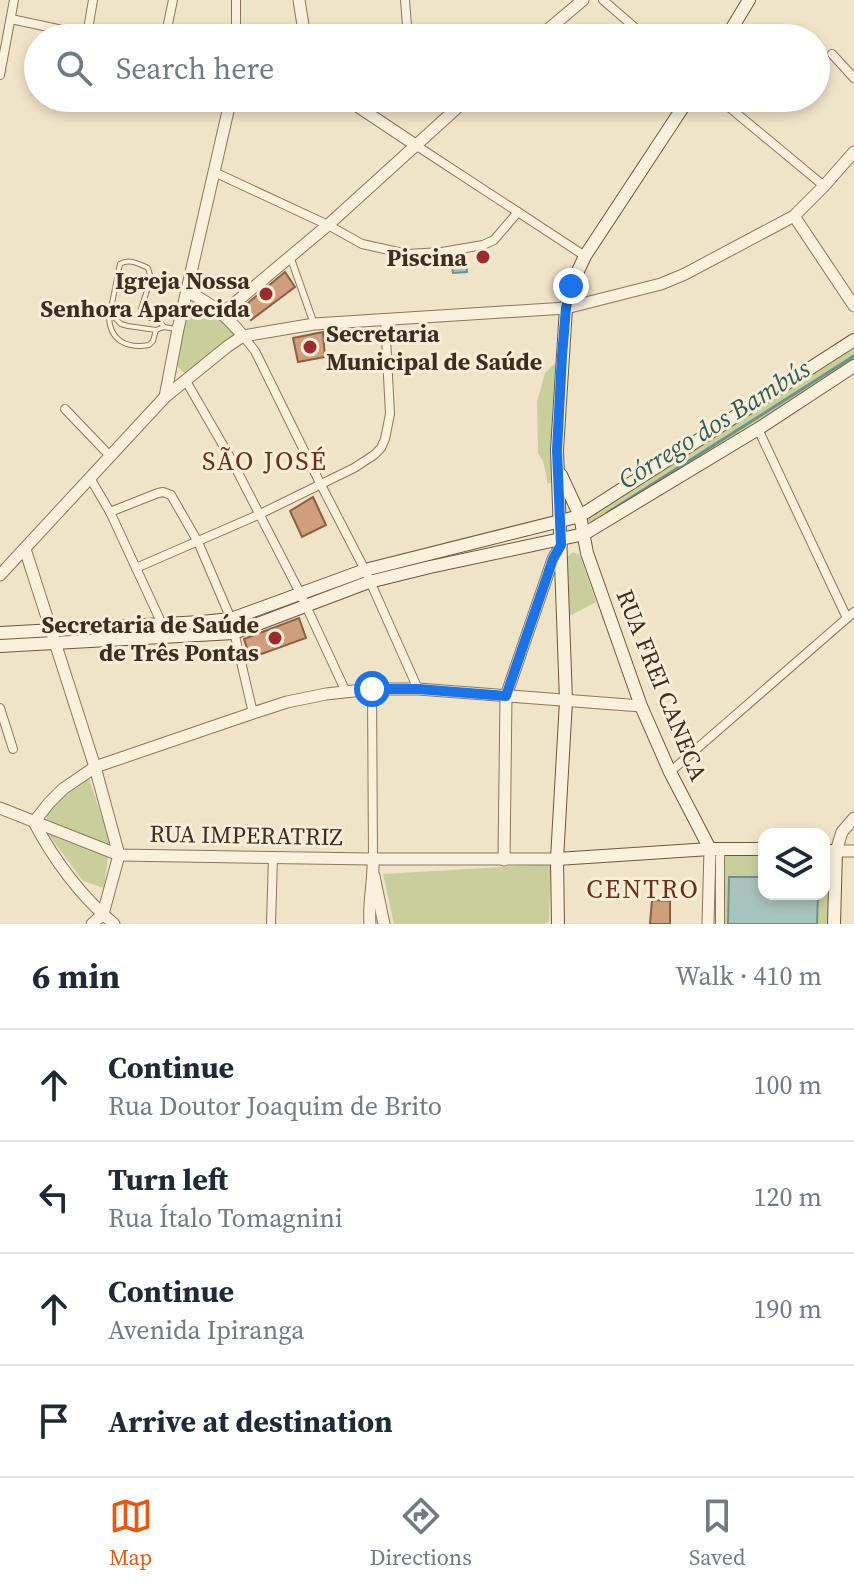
<!DOCTYPE html>
<meta charset="utf-8">
<style>
:root{--surface:#fff;--page:#f6f6f7;--text:#1f2937;--muted:#747a83;--line:#e0e1e3;--accent:#ea580c}
body{margin:0;font-family:"Source Serif 4",serif;background:var(--page);color:var(--text)}
.controls{position:absolute;right:24px;bottom:24px;display:grid;overflow:hidden;border-radius:16px;box-shadow:0 4px 12px #0003}
.controls button{width:72px;height:72px;display:grid;place-items:center;padding:0;border:0;border-bottom:2px solid var(--line);background:var(--surface);color:var(--text);font:40px sans-serif}
.stop{position:absolute;width:24px;height:24px;margin:-18px;border:6px solid #1a73e8;border-radius:50%;background:#fff}
.stop.end{background:#1a73e8;border-color:#fff;box-shadow:0 2px 8px #0008}
.list{margin:0;padding:0;list-style:none}
h2{display:flex;justify-content:space-between;align-items:center;height:104px;margin:0;padding:0 32px;font-size:34px}
h2 small{font-size:26px;font-weight:400;color:var(--muted)}
.list li{display:grid;grid-template-columns:52px 1fr auto;gap:24px;align-items:center;box-sizing:border-box;height:112px;padding:0 32px;border-top:2px solid var(--line)}
.list b{display:block;font-size:30px;white-space:nowrap}
.list p{margin:0;font-size:26px;white-space:nowrap;color:var(--muted)}
.list em{font-size:26px;font-style:normal;color:var(--muted)}
.icon{flex:none;width:44px;height:44px;fill:none;stroke:currentColor;stroke-width:2;stroke-linecap:round;stroke-linejoin:round}
.map{position:relative;flex:none;width:854px;height:924px;overflow:hidden}
.search{position:absolute;background:var(--surface);box-shadow:0 4px 12px #0003;left:24px;right:24px;top:24px;height:88px;display:flex;align-items:center;gap:20px;box-sizing:border-box;padding:0 28px;border-radius:44px;color:var(--muted);font-size:30px}
.sheet{height:552px;background:var(--surface)}
nav{display:flex;justify-content:space-around;align-items:center;box-sizing:border-box;height:112px;border-top:2px solid var(--line);background:var(--surface);font-size:22px;color:var(--muted)}
nav a{display:grid;justify-items:center;gap:4px}
nav .on{color:var(--accent)}
.map>svg:first-child{display:block}
</style>
<div class="map">
<svg width="854" height="924" viewBox="0 0 854 924">
<rect width="100%" height="100%" fill="#f0e4c8"/>
<g fill="#c9cf9b">
<path d="M190,298L203,303L238,335L187,376L175,364Z"/>
<path d="M854,347V361L591,527L586,517Z"/>
<path d="M562,356L554,471L552,482L548,484L543,461L538,453L537,402L545,373Z"/>
<path d="M573,552L580,555L596,602L566,618L565,559Z"/>
<path d="M88,776L110,841L104,888L83,881L46,831L48,808Z"/>
<path d="M726,852L764,854V894H824V859L829,865L828,924H723L721,859Z"/>
<path d="M551,864L549,922L543,924H394L383,874Z"/>
</g>
<g fill="#a9c4bc" stroke="#6f938a" stroke-width="2">
<path d="M466,255L467,272L453,273L451,256Z"/>
<path d="M729,877H764V894H818L817,924H728Z"/>
</g>
<g fill="none" stroke-linecap="round" stroke-linejoin="round">
<path stroke="#6f938a" stroke-width="3" d="M607,513L854,356"/>
</g>
<g fill="#cf9f7d" stroke="#8d5f41" stroke-width="2">
<path d="M285,272L295,287L251,320L242,308Z"/>
<path d="M323,332L325,357L298,362L293,338Z"/>
<path d="M313,497L326,525L302,537L290,511Z"/>
<path d="M299,618L306,638L250,658L244,639Z"/>
<path d="M652,900L670,901V924H650Z"/>
</g>
<g fill="none" stroke-linecap="round" stroke-linejoin="round">
<defs>
<g id="service">
<path d="M109,315C109,340 126,349 149,345L153,341L156,330"/>
<path d="M164,327L161,323L142,314L141,309L151,278L148,268C139,264 129,258 120,264L110,313L121,324L128,326L156,330L164,327L176,329"/>
</g>
<path id="pedestrian" d="M290,256L314,324"/>
<g id="minor">
<path d="M236,0V38"/>
<path d="M405,0L407,26L413,38"/>
<path d="M603,0L647,38"/>
<path d="M11,19L100,38"/>
<path d="M87,35L93,0"/>
<path d="M165,38L173,0"/>
<path d="M832,54L854,78"/>
<path d="M0,75L14,0"/>
<path d="M718,98L824,186"/>
<path d="M417,146L585,256"/>
<path d="M214,172L328,225L362,244L407,254L442,252L483,245L494,240L518,212"/>
<path d="M243,336L255,351L320,483L365,570L418,689"/>
<path d="M186,381L231,459L300,593L346,692"/>
<path d="M65,409L111,457"/>
<path d="M758,429L847,618"/>
<path d="M90,478L110,512L162,624"/>
<path d="M110,512L158,493L163,492L171,495L198,542L231,619L253,713"/>
<path d="M136,568L258,515L354,468L374,455L381,448L385,439L390,414L385,319"/>
<path d="M372,689L373,859"/>
<path d="M0,708L13,749"/>
<path d="M670,772L854,612"/>
<path d="M271,924L273,857"/>
<path d="M720,924V858L721,848"/>
</g>
<g id="tertiary">
<path d="M299,0L305,38"/>
<path d="M538,38L583,0"/>
<path d="M345,98L417,146"/>
<path d="M794,216L854,306"/>
<path d="M188,292C211,303 227,316 243,336"/>
<path d="M223,313L328,225L468,98"/>
<path d="M165,397L178,329L231,98"/>
<path d="M25,549L95,767L119,855L103,914L92,924"/>
<path d="M0,575L165,397L228,346L243,336L314,324L566,308L661,284L685,274L794,216L824,186L854,152"/>
<path d="M0,808L119,855L373,859H557"/>
<path d="M854,818L842,832L836,851H854"/>
<path d="M34,822L49,803L63,789L95,767L253,713L287,702L326,694L372,689H418L641,706"/>
<path d="M34,822C54,860 82,897 114,924"/>
<path d="M504,860L506,696L553,559L561,546"/>
<path d="M374,876L384,924"/>
<path d="M370,924C368,902 374,881 373,859"/>
<path d="M708,924L710,849"/>
</g>
<g id="secondary">
<path d="M726,38L749,0"/>
<path d="M561,475L580,516L587,553L641,706L670,772L710,849"/>
<path d="M0,633L201,622L231,619L365,570L580,516L854,340"/>
<path d="M0,646L234,633L369,582L430,567L584,534L758,429L854,366"/>
<path d="M824,851H836L834,924"/>
<path d="M557,859L710,849H764"/>
<path d="M558,924L557,859L566,701L557,450L566,308L571,286L585,256L689,98"/>
</g>
</defs>
<use href="#service" stroke="#8d765c" stroke-width="6"/>
<use href="#pedestrian" stroke="#8d765c" stroke-width="8"/>
<use href="#minor" stroke="#8d765c" stroke-width="10"/>
<use href="#tertiary" stroke="#8d765c" stroke-width="13"/>
<use href="#secondary" stroke="#6f573f" stroke-width="14"/>
<use href="#service" stroke="#faf1dc" stroke-width="4"/>
<use href="#pedestrian" stroke="#faf1dc" stroke-width="6"/>
<use href="#minor" stroke="#faf1dc" stroke-width="8"/>
<use href="#tertiary" stroke="#faf1dc" stroke-width="11"/>
<use href="#secondary" stroke="#faf1dc" stroke-width="12"/>
</g>
<g fill="none" stroke-linecap="round" stroke-linejoin="round">
<path stroke="#1a73e8" stroke-width="10" d="M372,689H418L506,696L553,559L561,545L557,450L562,356L566,308L571,286"/>
</g>
<g fill="#9e2a2b" stroke="#f7eed8" stroke-width="3">
<circle cx="483" cy="257" r="8"/>
<circle cx="266" cy="294" r="8"/>
<circle cx="310" cy="347" r="8"/>
<circle cx="275" cy="638" r="8"/>
</g>
<g text-anchor="middle" dominant-baseline="central" stroke-width="6" stroke-linejoin="round" paint-order="stroke">
<g font-size="24" font-weight="bold" fill="#3d2e20" stroke="#f7eed8" text-anchor="end">
<text x="467" y="257">Piscina</text>
<text x="250" y="280">Igreja Nossa<tspan x="250" dy="28">Senhora Aparecida</tspan></text>
<text x="326" y="333" text-anchor="start">Secretaria<tspan x="326" dy="28">Municipal de Saúde</tspan></text>
<text x="259" y="624">Secretaria de Saúde<tspan x="259" dy="28">de Três Pontas</tspan></text>
</g>
<g font-size="24" fill="#3d2e20" stroke="#f7eed8">
<text transform="translate(662 685) rotate(68)">RUA FREI CANECA</text>
<text transform="translate(246 835) rotate(1)">RUA IMPERATRIZ</text>
</g>
<g font-size="26" font-style="italic" fill="#2f5d5a" stroke="#f7eed8">
<text transform="translate(714 424) rotate(-32)">Córrego dos Bambús</text>
</g>
<g font-size="26" letter-spacing="2" fill="#6b2e1e" stroke="#f7eed8">
<text x="265" y="461">SÃO JOSÉ</text>
<text x="643" y="889">CENTRO</text>
</g>
</g>
</svg>
<div class="controls">
<button><svg class="icon" aria-label="layers" viewBox="0 0 24 24"><path d="M12 4l9 5-9 5-9-5zM3 14l9 5 9-5"/></svg></button>
</div>
<div class="stop" style="left:372px;top:689px"></div>
<div class="stop end" style="left:571px;top:286px"></div>
<div class="search"><svg class="icon" aria-label="search" viewBox="0 0 24 24"><circle cx="10" cy="10" r="6"/><path d="M15 15l6 6"/></svg>Search here</div>
</div>
<section class="sheet">
<h2>6 min<small>Walk · 410 m</small></h2>
<ul class="list">
<li><svg class="icon" aria-label="ahead" viewBox="0 0 24 24"><path d="M12 20V5M6 11l6-6 6 6"/></svg><div><b>Continue</b><p>Rua Doutor Joaquim de Brito</p></div><em>100 m</em></li>
<li><svg class="icon" aria-label="left" viewBox="0 0 24 24"><path d="M17 20v-9H6M10 6l-5 5 5 5"/></svg><div><b>Turn left</b><p>Rua Ítalo Tomagnini</p></div><em>120 m</em></li>
<li><svg class="icon" aria-label="ahead" viewBox="0 0 24 24"><path d="M12 20V5M6 11l6-6 6 6"/></svg><div><b>Continue</b><p>Avenida Ipiranga</p></div><em>190 m</em></li>
<li><svg class="icon" aria-label="arrive" viewBox="0 0 24 24"><path d="M6 21V4h12l-3 4 3 4H6"/></svg><div><b>Arrive at destination</b></div></li>
</ul>
</section>
<nav>
<a class="on"><svg class="icon" aria-label="map" viewBox="0 0 24 24"><path d="M3 6l6-2 6 2 6-2v14l-6 2-6-2-6 2zM9 4v14M15 6v14"/></svg>Map</a>
<a><svg class="icon" aria-label="directions" viewBox="0 0 24 24"><path d="M12 3l9 9-9 9-9-9zM9 14v-3h6M13 9l2 2-2 2"/></svg>Directions</a>
<a><svg class="icon" aria-label="saved" viewBox="0 0 24 24"><path d="M7 4h10v16l-5-4-5 4z"/></svg>Saved</a>
</nav>
